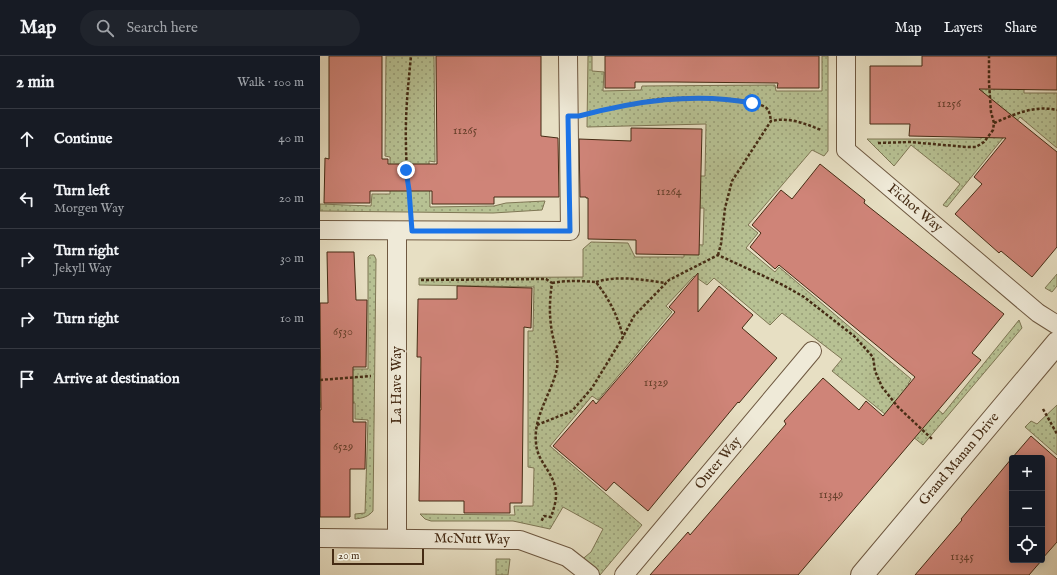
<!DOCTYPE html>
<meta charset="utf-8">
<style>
:root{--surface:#171b24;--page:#20242c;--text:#f1f3f6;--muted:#9ea1a6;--line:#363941}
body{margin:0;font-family:"IM FELL English",serif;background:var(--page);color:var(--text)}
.controls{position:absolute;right:12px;bottom:12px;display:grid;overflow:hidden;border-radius:4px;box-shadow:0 2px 10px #0003}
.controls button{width:36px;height:36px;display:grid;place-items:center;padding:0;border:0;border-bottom:1px solid var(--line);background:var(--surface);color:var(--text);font:20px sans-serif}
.scale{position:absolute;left:12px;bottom:10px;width:92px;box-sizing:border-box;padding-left:4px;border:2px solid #452b14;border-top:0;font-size:11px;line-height:14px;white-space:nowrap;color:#452b14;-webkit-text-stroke:3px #efead8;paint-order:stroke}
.stop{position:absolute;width:12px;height:12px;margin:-9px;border:3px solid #1a73e8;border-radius:50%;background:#fff}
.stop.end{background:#1a73e8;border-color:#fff;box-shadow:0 1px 4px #0008}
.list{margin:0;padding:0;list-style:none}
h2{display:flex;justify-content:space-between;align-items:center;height:52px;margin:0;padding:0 16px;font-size:17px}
h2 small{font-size:13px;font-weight:400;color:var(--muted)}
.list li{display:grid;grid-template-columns:26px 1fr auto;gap:12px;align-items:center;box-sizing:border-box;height:60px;padding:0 16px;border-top:1px solid var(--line)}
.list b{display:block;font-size:15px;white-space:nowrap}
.list p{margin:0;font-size:13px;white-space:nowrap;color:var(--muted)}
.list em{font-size:13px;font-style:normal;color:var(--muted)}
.icon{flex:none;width:22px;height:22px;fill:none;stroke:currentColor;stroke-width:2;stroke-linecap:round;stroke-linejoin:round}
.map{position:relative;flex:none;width:737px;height:519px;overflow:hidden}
header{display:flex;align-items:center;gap:24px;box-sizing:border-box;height:56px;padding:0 20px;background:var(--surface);border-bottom:1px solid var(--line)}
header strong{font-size:19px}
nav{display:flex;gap:22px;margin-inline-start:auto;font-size:14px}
.search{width:280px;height:36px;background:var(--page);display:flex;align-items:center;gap:10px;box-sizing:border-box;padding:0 14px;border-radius:22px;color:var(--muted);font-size:15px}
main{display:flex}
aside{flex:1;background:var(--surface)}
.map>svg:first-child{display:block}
</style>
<header>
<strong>Map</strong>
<div class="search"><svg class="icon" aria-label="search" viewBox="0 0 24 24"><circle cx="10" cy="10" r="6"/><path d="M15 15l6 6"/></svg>Search here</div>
<nav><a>Map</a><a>Layers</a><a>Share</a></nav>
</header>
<main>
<aside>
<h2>2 min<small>Walk · 100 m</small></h2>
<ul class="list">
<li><svg class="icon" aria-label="ahead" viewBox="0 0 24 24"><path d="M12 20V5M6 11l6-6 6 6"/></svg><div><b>Continue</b></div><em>40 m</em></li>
<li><svg class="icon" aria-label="left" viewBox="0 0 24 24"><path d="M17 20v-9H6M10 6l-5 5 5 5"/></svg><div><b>Turn left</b><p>Morgen Way</p></div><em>20 m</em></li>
<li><svg class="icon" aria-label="right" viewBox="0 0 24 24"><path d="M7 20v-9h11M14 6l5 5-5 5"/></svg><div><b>Turn right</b><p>Jekyll Way</p></div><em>30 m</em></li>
<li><svg class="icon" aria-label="right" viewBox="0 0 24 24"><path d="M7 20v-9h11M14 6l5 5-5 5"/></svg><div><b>Turn right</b></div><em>10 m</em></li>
<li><svg class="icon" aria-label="arrive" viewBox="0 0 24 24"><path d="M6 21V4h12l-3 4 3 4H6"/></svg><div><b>Arrive at destination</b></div></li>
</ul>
</aside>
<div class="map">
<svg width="737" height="519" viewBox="0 0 737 519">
<defs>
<pattern id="grass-dots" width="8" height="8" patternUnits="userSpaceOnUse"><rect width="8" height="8" fill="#b7c193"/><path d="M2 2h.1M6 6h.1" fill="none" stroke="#979d77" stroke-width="1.8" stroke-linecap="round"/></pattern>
</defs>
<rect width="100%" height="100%" fill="#e7dfc3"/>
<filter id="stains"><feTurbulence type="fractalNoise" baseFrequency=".005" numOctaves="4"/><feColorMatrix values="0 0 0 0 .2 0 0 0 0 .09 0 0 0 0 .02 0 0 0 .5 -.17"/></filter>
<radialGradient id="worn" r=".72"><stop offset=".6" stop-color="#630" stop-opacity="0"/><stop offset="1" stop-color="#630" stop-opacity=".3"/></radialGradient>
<g fill="url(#grass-dots)" stroke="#7e7654">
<path d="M66,0H114L115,106L109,105L110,151L174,150L186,147L225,145L222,154L173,157L0,155V148L51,150L52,138H70V101L65,100Z"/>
<path d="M268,0H272V15L284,16L283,35L321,34L322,30L455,29L456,35H502V0H508V95L504,100L492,94L428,169L438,177L426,192L455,216L459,211L591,323L588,328L623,358L699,264L702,272L603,389L512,315L522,303L462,257L450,269L394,222L387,229L374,220L346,250L352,256L278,344L272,340L230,390L322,469L280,519H276L259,506L271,496L283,473L243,451L230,473L193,465H111L105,463L100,458L195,459L194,450H213L214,412L208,411V275H213L214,231L99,229V222L263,221V193L271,186L308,187L315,201H364V188L383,189L384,152H378L379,120H385L386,68L267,71Z"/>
<path d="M659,0L704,20V37H737V92L700,61L627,151L623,149L640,128L591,89L574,110L547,83H661L663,35L659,34Z"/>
<path d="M50,199H54L56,203L53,455C48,461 43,462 35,463V458L45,457L48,364L35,363V347L1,346L0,352V313H48V201Z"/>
<path d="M737,218V230L732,236L725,232Z"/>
<path d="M737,349V399L705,371L711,365L717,368Z"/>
<path d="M176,503H190L188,519H176Z"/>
</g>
<g fill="#cf8478" stroke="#452b14">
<path d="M9,0H62V103H68V108H117L116,0H221V80L238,82L239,141H174V148H112V135H50V147H4L5,102L9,103Z"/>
<path d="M285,0H499V32H457L458,27L353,26H315V32H285Z"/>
<path d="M602,0H737V34L659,33L737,96V191L712,221L681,195L679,197L635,158L662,128L654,121L686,82L589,80L590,68H550V10H602Z"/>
<path d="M311,72L382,73L379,199L316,198V184L268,183V142H266V141H260L259,83L311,85Z"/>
<path d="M500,108L545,144L544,147L684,258L652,297L661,304L478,519H330L368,476L370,479L466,368L464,365L503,322L539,354L546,345L563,360L595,321L459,209L455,213L430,191L441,177L432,169L461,134L472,143Z"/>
<path d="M7,196H34L36,244H47L46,311H33V366H46L45,413H30V461H0V354H1L0,247H8Z"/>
<path d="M378,217V256L399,230L433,259L422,272L457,302L419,347L418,346L328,455L294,426L286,435L233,390L273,344L276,348L355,256L349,251Z"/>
<path d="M137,230L212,232L211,272L204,271L202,447H190V457H144V445H99L101,301H97L98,243H137Z"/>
<path d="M711,380L737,403V486L722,503V402H692Z"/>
<path d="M692,402V504H722L709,519H595L642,464L641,463Z"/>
</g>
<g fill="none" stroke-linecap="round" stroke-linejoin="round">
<defs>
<g id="service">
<path d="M526,0V94L718,257L737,269"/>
<path d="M0,174L250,175L248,0"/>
<path d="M77,175V482"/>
<path d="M0,482L200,484L247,501L270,519"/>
<path d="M304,519L492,295"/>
</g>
<path id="minor" d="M542,519L737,287"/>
</defs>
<use href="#service" stroke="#6e5840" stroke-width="20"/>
<use href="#minor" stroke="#6e5840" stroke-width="24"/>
<g stroke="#452b14" stroke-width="2.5" stroke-dasharray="3 2" stroke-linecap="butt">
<path d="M273,56C295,52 317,46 339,43C361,41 426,40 445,51C450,54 450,60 451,65"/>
<path d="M674,67C695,58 714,49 737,54"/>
<path d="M558,87L590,86L647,91H656L664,86L673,74L674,67L671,56L669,27V0"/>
<path d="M90,149C89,129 86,110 86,90C85,60 88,30 91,0"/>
<path d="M398,199L401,188L405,152L412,125L451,65C469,61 484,67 501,74"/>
<path d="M101,224L226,223L232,227C230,241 229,255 231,269C232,283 239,298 237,312C232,337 213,360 216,387C217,405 232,415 235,431C238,441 234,452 231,461L224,460L221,466"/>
<path d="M276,226C298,219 324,224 346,227"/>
<path d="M232,227C247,224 262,225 276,226C289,243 298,260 303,281"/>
<path d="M0,324L51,320"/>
<path d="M723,353L737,378"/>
<path d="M217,369L252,355L272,332L303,281L314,260L349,224L398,199L463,229L484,241L534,280L553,301L555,315L562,331L578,351L612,383"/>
</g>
<use href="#service" stroke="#efead8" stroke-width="18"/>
<use href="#minor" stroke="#efead8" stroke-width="22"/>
</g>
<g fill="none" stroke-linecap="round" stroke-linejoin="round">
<path stroke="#1a73e8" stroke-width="5" d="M86,114L89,134L92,175H250L248,60H259C316,45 374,36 432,47"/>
</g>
<g text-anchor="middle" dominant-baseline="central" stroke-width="3" stroke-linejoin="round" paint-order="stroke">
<g font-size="12" fill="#68412d">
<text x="629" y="47">11256</text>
<text x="145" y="74">11265</text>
<text x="349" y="135">11264</text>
<text x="23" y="275">6530</text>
<text x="336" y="326">11329</text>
<text x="23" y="390">6529</text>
<text x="511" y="438">11349</text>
<text x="642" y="500">11345</text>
</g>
<g font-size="14" fill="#452b14" stroke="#efead8">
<text transform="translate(595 152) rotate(40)">Fichot Way</text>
<text transform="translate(77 329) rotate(-90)">La Have Way</text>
<text transform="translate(639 403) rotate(-50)">Grand Manan Drive</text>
<text transform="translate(398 407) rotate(-50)">Outer Way</text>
<text transform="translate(152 483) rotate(1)">McNutt Way</text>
</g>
</g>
<rect width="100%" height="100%" filter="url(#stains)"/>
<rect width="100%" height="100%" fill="url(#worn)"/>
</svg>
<div class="controls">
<button>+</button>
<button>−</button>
<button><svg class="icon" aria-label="locate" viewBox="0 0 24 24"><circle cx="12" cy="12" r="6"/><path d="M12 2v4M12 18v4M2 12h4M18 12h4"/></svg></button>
</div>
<div class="scale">20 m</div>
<div class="stop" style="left:432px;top:47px"></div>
<div class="stop end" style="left:86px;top:114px"></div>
</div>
</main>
